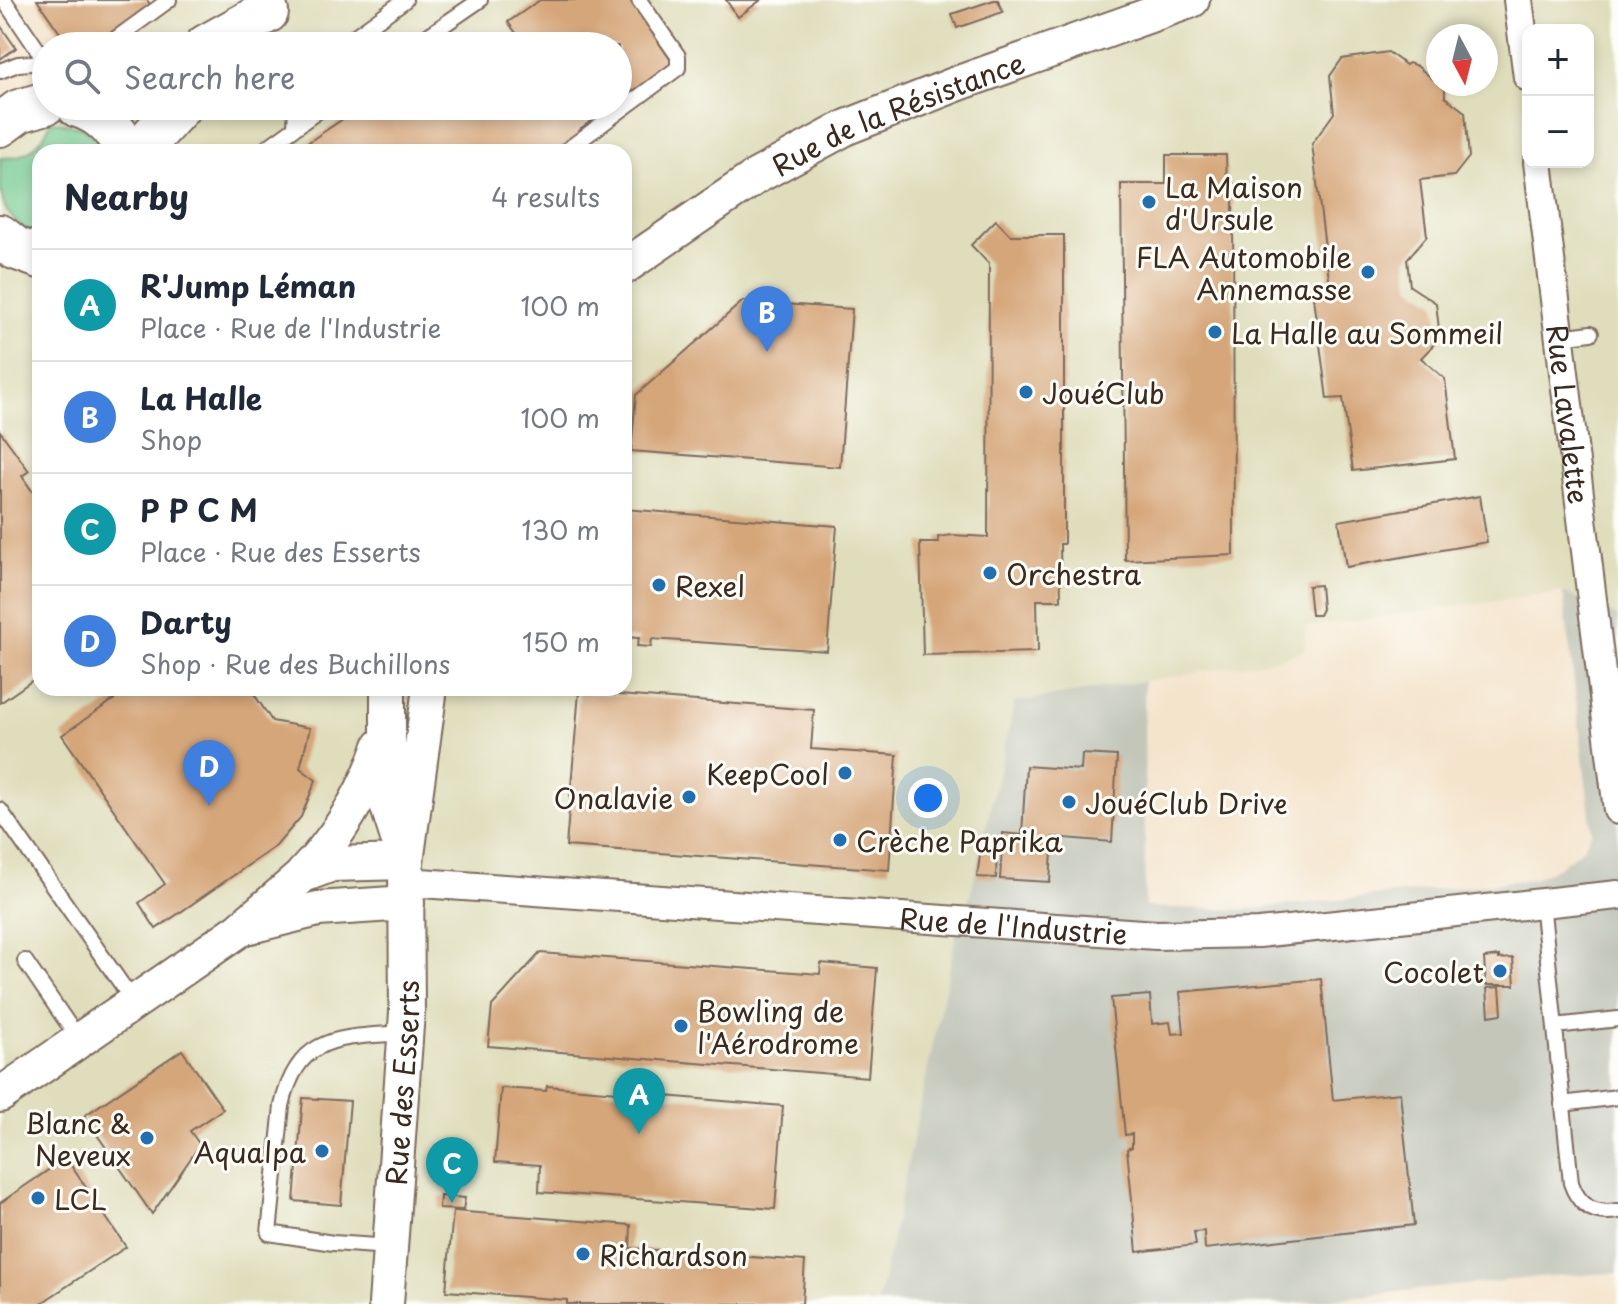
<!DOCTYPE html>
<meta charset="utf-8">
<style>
:root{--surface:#fff;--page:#f6f6f7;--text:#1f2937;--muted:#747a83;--line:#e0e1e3;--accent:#2563eb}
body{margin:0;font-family:"Playpen Sans",sans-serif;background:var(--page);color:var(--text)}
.controls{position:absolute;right:24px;top:24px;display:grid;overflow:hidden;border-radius:16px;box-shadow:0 4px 12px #0003}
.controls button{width:72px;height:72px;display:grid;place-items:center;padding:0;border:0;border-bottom:2px solid var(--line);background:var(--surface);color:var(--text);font:40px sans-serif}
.compass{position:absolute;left:1426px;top:24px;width:72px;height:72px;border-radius:50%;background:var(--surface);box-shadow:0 4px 12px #0003;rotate:173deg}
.you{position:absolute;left:928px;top:798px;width:28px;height:28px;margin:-20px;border:6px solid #fff;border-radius:50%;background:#1a73e8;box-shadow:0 0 0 12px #1a73e833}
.badge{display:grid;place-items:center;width:52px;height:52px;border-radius:50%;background:var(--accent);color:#fff;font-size:26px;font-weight:700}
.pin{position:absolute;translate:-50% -66px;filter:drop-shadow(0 2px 4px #0008)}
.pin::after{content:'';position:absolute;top:42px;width:28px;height:24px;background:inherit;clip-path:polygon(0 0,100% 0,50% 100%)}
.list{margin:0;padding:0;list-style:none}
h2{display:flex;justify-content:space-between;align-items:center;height:104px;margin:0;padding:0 32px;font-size:34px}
h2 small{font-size:26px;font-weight:400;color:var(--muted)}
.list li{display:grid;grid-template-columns:52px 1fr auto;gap:24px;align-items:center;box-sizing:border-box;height:112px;padding:0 32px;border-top:2px solid var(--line)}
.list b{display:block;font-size:30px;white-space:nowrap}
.list p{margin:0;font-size:26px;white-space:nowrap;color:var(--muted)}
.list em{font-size:26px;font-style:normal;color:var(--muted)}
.icon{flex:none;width:44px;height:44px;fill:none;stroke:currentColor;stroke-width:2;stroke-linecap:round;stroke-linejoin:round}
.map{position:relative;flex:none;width:1618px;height:1304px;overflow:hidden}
.search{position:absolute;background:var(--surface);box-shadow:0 4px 12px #0003;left:32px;top:32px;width:600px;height:88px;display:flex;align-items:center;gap:20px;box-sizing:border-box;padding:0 28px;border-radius:44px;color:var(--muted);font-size:30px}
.panel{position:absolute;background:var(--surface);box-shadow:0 4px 12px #0003;left:32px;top:144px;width:600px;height:552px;border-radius:24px}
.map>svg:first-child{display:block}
</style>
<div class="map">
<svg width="1618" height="1304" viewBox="0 0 1618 1304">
<rect width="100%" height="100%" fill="#fdfcf7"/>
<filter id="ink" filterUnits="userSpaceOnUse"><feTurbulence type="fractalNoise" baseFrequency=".0125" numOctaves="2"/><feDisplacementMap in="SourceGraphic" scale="16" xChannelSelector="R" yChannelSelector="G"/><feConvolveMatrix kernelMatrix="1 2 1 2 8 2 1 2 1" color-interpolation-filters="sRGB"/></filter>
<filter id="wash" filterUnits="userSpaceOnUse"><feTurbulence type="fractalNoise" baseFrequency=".006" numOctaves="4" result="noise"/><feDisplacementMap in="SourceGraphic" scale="32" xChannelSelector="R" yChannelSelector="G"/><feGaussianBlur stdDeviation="1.8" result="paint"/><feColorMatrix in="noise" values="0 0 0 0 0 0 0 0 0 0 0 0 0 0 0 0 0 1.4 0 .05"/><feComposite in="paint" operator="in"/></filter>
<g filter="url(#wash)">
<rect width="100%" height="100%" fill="#f4e4cc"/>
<path fill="#dfddbb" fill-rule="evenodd" d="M161,0H1618V617L1563,592L1306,627L1304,651L1268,661L1015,702L970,896L959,921L878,1304H0V113L46,81V106H618V46H96ZM1528,30H1588V162H1528ZM1438,36H1486V84H1438ZM40,152H624V688H40Z"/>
<path fill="#c3c6b9" d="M1563,592L1618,617V1273L1550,1276L1285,1304H878L959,921L970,896L1015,702L1144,681L1145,907L1241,910L1534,879L1559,867L1584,847L1592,831Z"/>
<path fill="#70c88d" stroke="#567956" stroke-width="2" d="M51,121L82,127L108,152H40V239C0,213 0,207 0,158C26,159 42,145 51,121Z"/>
<g id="blocks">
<g fill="#d5a679">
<path d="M37,0H147L151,6L90,46H69Z"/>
<path d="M540,0H630L674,65L618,103V46H497L516,33L508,22Z"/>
<path d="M726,0H761L738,17Z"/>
<path d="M994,0H998L1003,12L957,28L952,14Z"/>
<path d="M0,25L16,48L0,59Z"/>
<path d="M1388,52L1406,65L1409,63L1417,66L1445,89V97L1465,112L1469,157L1454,176L1420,180L1427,236L1407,259L1410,286L1436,303L1440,338L1421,358L1445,379L1455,459L1353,471L1343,398L1327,399L1314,298L1331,295L1312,144L1334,113L1330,76L1342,59Z"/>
<path d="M362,106H614L581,128L585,134L559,152H294Z"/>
<path d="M1166,155H1226L1227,185L1233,184L1234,555L1125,560L1121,184H1166Z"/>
<path d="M996,220L1010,235H1064V544H1060L1061,600H1037L1038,652L923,655L920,543H939L938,537L952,535L988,537L989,264L971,245Z"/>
<path d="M743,301L852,309L840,467L631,451L636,395Z"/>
<path d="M0,431L29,471L22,476L40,503V675L0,703Z"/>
<path d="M1480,496L1487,542L1346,567L1339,521Z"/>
<path d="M624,509L837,526L827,651L652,639L651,647L637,646L639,638L624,637Z"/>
<path d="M1320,585L1322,609L1319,615H1311L1308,586Z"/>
<path d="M131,688H250L272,721L310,728L300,768L316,780L301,817L276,846L156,929L139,903L165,884L62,735Z"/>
<path d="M579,692L814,710L811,749L897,755L889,870L566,846Z"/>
<path d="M1082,754L1117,756L1112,842L1053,837L1050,882L1000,879L1003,833L1022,835L1026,766L1081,770Z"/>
<path d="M981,848L997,849L996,878L977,877Z"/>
<path d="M540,953L820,974L821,963L877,968L868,1077L488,1046L492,1006Z"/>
<path d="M1499,956V959L1513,958L1515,985H1486L1484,958Z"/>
<path d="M1321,979L1333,1100L1400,1093L1414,1225L1205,1249L1204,1231L1194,1232L1196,1245L1137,1252L1127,1149L1132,1147V1134L1125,1135L1111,998L1150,995L1152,1024L1170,1022L1172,1034L1184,1033L1180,992Z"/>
<path d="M1500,987L1502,1014L1489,1016L1487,988Z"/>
<path d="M182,1050L223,1109L190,1131L200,1145L152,1214L84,1116Z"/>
<path d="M547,1086L783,1106L775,1209L539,1192L540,1165L495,1162L501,1088L546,1091Z"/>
<path d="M303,1098L350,1101L341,1205L294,1201Z"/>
<path d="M66,1158L126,1247L40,1304H0V1203Z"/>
<path d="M440,1196L465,1198L463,1210L439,1209Z"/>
<path d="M453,1211L631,1225L630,1248L805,1261L802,1304H567V1300L446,1291Z"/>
</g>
</g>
</g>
<g filter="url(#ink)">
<use href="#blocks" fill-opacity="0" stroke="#7c6b5b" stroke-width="2"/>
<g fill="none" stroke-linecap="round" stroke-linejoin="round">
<defs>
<g id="service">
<path d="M4,0L46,62"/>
<path d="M106,46L169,0"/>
<path d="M341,46L405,0"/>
<path d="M413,46L480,0"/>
<path d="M0,71L18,64L46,62"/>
<path d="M295,127L296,106"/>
<path d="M261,152L325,106"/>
<path d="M564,152L678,68V56L639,0"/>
<path d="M1560,337L1591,333"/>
<path d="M0,810L134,1002"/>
<path d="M1542,902L1571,1183C1579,1206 1594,1215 1618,1211"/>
<path d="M25,961L79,1040"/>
<path d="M1555,1026L1618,1019"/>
<path d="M1562,1104L1618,1097"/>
<path d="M390,1247L333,1243L269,1233L282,1106C298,1032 342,1038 406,1033"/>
</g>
<g id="minor">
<path d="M1518,0L1528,77"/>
<path id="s1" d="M1538,162L1618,810"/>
<path id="s2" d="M407,882L1156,935L1259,933L1618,895"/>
</g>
<g id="tertiary">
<path id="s3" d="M624,267L757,176L847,127L959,83L1192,0"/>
<path d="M388,688V807L403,854"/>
<path d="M303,874C338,837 364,795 381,746"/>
<path d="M250,926L318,909L407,903"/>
<path d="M0,1095L239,930L303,875L332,864L406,862"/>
<path id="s4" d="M386,1304L407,1012L406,862L430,688"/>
</g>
<g id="primary">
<path d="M206,46L267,12"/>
<path d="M78,106C101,113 117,130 127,152"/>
<path d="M0,125L19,111L46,103"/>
<path d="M141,152L150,139L180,106"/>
<path d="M0,236L15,248L40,257"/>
</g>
</defs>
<use href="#service" stroke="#7c6b5b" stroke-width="18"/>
<use href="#minor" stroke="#7c6b5b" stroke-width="32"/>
<use href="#tertiary" stroke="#7c6b5b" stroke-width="38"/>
<use href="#primary" stroke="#7c6b5b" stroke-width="46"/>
<use href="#service" stroke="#fff" stroke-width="14"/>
<use href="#minor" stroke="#fff" stroke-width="28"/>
<use href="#tertiary" stroke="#fff" stroke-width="34"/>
<use href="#primary" stroke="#fff" stroke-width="42"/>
</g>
</g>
<g fill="#1f6fb2" stroke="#fdfcf7" stroke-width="3">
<circle cx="1149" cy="202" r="8"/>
<circle cx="1368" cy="272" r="8"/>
<circle cx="1215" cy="332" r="8"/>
<circle cx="1026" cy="392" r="8"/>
<circle cx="990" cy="573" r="8"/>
<circle cx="659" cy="585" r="8"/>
<circle cx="845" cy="773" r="8"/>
<circle cx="689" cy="797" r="8"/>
<circle cx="1069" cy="802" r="8"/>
<circle cx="840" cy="840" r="8"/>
<circle cx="1500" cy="971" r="8"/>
<circle cx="681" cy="1026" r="8"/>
<circle cx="147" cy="1138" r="8"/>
<circle cx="322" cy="1151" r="8"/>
<circle cx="38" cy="1198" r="8"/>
<circle cx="583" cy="1254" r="8"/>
</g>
<g text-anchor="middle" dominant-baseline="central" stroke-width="6" stroke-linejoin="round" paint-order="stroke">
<g font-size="28" fill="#3b2a1e" stroke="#fdfcf7">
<text stroke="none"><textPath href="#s3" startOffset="316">Rue de la Résistance</textPath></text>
<text stroke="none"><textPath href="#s1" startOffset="254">Rue Lavalette</textPath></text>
<text stroke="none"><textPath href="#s2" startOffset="608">Rue de l'Industrie</textPath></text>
<text stroke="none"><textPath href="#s4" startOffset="222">Rue des Esserts</textPath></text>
</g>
<g font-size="28" fill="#3b2a1e" stroke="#fdfcf7" text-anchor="start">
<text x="1165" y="186">La Maison<tspan x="1165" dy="32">d'Ursule</tspan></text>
<text x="1352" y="256" text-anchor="end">FLA Automobile<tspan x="1352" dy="32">Annemasse</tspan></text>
<text x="1231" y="332">La Halle au Sommeil</text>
<text x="1042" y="392">JouéClub</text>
<text x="1006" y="573">Orchestra</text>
<text x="675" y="585">Rexel</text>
<text x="829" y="773" text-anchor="end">KeepCool</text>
<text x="673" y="797" text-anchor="end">Onalavie</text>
<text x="1085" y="802">JouéClub Drive</text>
<text x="856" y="840">Crèche Paprika</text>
<text x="1484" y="971" text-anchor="end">Cocolet</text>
<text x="697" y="1010">Bowling de<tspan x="697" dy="32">l'Aérodrome</tspan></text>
<text x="131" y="1122" text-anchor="end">Blanc &amp;<tspan x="131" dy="32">Neveux</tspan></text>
<text x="306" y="1151" text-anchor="end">Aqualpa</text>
<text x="54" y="1198">LCL</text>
<text x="599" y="1254">Richardson</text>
</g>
</g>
</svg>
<div class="controls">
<button>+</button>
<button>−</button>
</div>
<svg class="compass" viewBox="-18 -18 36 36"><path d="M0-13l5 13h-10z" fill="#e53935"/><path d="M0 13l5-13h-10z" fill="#747a83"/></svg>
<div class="you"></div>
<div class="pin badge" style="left:639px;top:1134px;background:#0f9aa8">A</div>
<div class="pin badge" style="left:767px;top:352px;background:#3f7fe0">B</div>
<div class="pin badge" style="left:452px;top:1203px;background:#0f9aa8">C</div>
<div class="pin badge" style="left:209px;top:806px;background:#3f7fe0">D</div>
<div class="search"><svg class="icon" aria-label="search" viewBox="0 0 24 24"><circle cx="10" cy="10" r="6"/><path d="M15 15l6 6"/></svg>Search here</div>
<section class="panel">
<h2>Nearby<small>4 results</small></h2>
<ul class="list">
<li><span class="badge" style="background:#0f9aa8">A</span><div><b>R'Jump Léman</b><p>Place · Rue de l'Industrie</p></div><em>100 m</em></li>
<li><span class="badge" style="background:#3f7fe0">B</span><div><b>La Halle</b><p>Shop</p></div><em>100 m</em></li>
<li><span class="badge" style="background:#0f9aa8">C</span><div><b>P P C M</b><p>Place · Rue des Esserts</p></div><em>130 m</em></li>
<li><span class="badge" style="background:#3f7fe0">D</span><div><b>Darty</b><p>Shop · Rue des Buchillons</p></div><em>150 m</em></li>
</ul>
</section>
</div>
